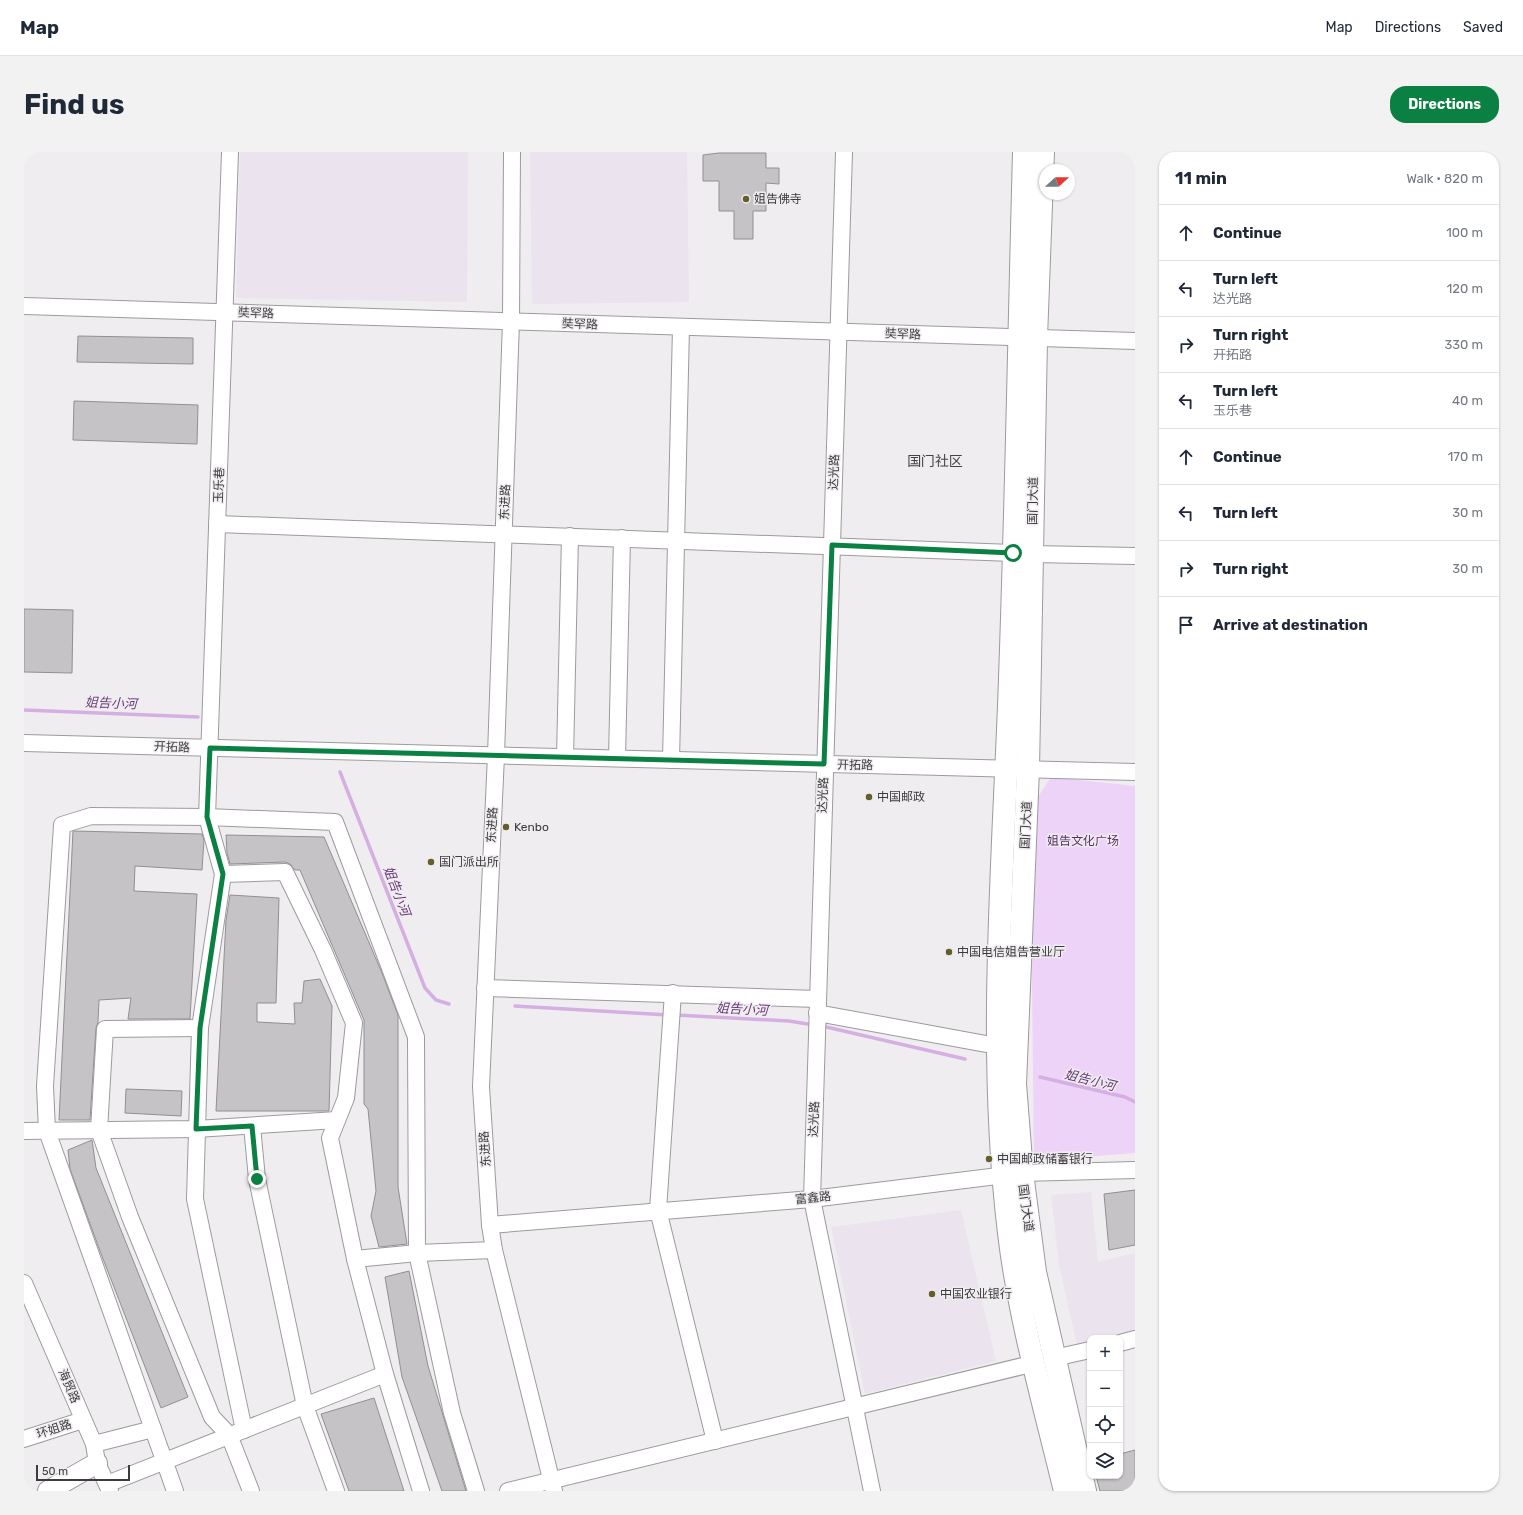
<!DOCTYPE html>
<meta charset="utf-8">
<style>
:root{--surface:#fff;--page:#f2f2f3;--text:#1f2937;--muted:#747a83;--line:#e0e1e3;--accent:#0b8043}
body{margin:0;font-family:Rubik,"Noto Sans SC",sans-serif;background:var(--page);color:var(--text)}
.controls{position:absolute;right:12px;bottom:12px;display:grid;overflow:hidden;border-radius:8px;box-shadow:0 1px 3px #0004}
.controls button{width:36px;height:36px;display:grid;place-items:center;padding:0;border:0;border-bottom:1px solid var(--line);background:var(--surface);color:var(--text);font:20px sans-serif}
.compass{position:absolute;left:1015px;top:12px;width:36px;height:36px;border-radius:50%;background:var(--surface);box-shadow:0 1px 3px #0004;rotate:69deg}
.scale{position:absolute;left:12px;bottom:10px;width:94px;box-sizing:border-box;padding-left:4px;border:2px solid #3c3b3d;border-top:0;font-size:11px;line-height:14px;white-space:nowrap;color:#3c3b3d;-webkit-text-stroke:3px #f0edf1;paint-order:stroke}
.stop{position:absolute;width:12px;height:12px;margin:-9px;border:3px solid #0b8043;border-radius:50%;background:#fff}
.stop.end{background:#0b8043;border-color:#fff;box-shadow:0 1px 4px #0008}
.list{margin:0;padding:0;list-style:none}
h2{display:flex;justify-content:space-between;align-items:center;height:52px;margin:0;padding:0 16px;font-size:17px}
h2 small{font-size:13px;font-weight:400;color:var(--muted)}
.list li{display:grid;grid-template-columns:26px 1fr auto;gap:12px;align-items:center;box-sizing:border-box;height:56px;padding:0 16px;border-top:1px solid var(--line)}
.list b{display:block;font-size:15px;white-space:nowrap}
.list p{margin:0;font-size:13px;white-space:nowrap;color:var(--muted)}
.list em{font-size:13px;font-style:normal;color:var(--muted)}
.icon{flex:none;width:22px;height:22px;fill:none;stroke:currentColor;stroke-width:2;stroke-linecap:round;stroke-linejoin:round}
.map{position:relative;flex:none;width:1111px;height:1339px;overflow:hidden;border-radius:16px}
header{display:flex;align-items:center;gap:24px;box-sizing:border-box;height:56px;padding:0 20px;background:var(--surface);border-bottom:1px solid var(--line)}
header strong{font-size:19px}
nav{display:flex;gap:22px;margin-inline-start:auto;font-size:14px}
.intro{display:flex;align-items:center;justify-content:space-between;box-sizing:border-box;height:96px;padding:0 24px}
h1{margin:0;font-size:28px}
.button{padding:10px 18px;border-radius:16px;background:var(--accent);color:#fff;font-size:14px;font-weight:700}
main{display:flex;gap:24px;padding:0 24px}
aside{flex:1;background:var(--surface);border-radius:16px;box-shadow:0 1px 3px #0004}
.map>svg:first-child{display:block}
</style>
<header>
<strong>Map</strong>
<nav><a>Map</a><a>Directions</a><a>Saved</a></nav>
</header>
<div class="intro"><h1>Find us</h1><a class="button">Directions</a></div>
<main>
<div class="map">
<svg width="1111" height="1339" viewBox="0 0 1111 1339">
<rect width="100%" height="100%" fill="#f0edf1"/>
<g fill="#ebe3ee">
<path d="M216,0H444L443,150L212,146Z"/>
<path d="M506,0H663L665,150L508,152Z"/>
<path d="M1067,1040L1074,1110L1111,1101V1181L1094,1186H1066V1193L1054,1197L1035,1113L1027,1043Z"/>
<path d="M937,1058L972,1209L841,1242L807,1075Z"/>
</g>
<path fill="#edd3f7" d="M1027,625L1111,634V1001L1010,1009L1006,657Z"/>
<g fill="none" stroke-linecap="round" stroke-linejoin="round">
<g stroke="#d5afe2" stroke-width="3.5">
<path d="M0,558L174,565"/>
<path d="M316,620L401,836L412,848L425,852"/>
<path d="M491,854L644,863"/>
<path d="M652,863L765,869L790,873"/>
<path d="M798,874L941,907"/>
<path d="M1016,925L1101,945L1111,950"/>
</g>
</g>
<g fill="#c6c3c7" stroke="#918f92">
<path d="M695,1H742V16H755V32L742,31V59H729V87H710V59H695V29H679V3Z"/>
<path d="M54,184L169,186V212L53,210Z"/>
<path d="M50,249L174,253L173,292L49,288Z"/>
<path d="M0,457L49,458L48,521L0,520Z"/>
<path d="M49,679L178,682L180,688L178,718L111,714L110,739L173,742L166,867H104L107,846L75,848L74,870L72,876L66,968H35Z"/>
<path d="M202,683L300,685L358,821L374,863V1035L383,1092L355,1095L347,1064L352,1039L344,957L340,952V868L276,718H271L266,712L261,710L206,712L203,701Z"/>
<path d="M206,743L255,746L252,851H233V870L271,872L270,851H278L280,829L296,827L308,854L305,959H192L202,768Z"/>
<path d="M102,937L158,939L157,964L101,961Z"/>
<path d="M68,988L72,1016L164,1245L137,1256L76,1099L46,1017L44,998Z"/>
<path d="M1111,1038V1093L1085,1098L1080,1042Z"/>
<path d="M385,1119L404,1214L442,1339H418L378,1225L361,1125Z"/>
<path d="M350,1246L380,1339H325L297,1262Z"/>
<path d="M1111,1298V1339H1076L1072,1324H1096V1302Z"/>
</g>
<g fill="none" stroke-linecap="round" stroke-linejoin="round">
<defs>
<g id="minor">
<path d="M206,0L183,665L199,722L176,876L171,1047L220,1278"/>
<path d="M488,0L487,169L472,603L457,935L466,1073L470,1098L530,1339"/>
<path d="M820,0L788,1047L848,1339"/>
<path d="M0,154L1111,189"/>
<path d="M193,372L989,401"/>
<path d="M1008,402L1111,404"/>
<path d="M0,591L1111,620"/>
<path d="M541,605L546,384"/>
<path d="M593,606L598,386"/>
<path d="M647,608L657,175"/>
<path d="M199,722L261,720L299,798L330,871L322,946L306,986L331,1107L361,1222L397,1339"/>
<path d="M461,836L794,847"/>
<path d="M649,841L634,1058L691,1289"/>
<path d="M793,861L973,894"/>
<path d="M176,876L81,877L75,978L106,1065L188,1265L205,1283L227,1339"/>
<path d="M228,974L233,1027L281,1254L312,1339"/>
<path d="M0,979L172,977L313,968"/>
<path d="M466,1073L788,1047L998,1021L1111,1018"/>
<path d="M331,1107L393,1101L470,1098"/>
<path d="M0,1131L70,1292L73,1311L86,1339"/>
<path d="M1096,1191L1111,1187"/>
<path d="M1030,1206L1066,1198"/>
<path d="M0,1287L59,1268"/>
<path d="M70,1292L129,1277"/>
<path d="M83,1332L361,1222"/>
<path d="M151,1339L23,979L21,934L38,673L67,664L183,665L311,670L392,885L393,1101L428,1261L452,1339"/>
<path d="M484,1339L1011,1211"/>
</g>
<path id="major" d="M24,1339L73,1311"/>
<g id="highway">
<path d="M1000,0C995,185 992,370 985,554C978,730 964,906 985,1081C995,1166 1021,1256 1041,1339"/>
<path d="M1019,0L1012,186L1004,617L991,932L998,1021L1011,1120L1061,1339"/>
</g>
</defs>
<use href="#minor" stroke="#9d9a9e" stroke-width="18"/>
<use href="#major" stroke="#9d9a9e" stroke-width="22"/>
<use href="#highway" stroke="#9d9a9e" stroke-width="24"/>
<use href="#minor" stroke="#fff" stroke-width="16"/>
<use href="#major" stroke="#fff" stroke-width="20"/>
<use href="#highway" stroke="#fff" stroke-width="22"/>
</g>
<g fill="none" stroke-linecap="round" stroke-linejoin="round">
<path stroke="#0b8043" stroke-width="5" d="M233,1027L228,974L172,977L176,876L199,722L183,665L186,596L800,612L808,393L989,401"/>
</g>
<g fill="#645e2a" stroke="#f0edf1" stroke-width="1.5">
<circle cx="722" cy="47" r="4"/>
<circle cx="845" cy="645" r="4"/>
<circle cx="482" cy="675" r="4"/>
<circle cx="407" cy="710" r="4"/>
<circle cx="925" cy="800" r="4"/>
<circle cx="965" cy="1007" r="4"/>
<circle cx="908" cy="1142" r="4"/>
</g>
<g text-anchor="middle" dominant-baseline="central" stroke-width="3" stroke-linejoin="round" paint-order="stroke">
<g font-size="12" fill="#3c3b3d" stroke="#f0edf1" text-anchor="start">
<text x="730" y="47">姐告佛寺</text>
<text x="853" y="645">中国邮政</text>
<text x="490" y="675">Kenbo</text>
<text x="415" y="710">国门派出所</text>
<text x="933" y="800">中国电信姐告营业厅</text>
<text x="973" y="1007">中国邮政储蓄银行</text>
<text x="916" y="1142">中国农业银行</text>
</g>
<g font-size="12" fill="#3c3b3d" stroke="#f0edf1">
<text transform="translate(232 161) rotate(2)">奘罕路</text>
<text transform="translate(556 172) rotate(2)">奘罕路</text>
<text transform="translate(879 182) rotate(2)">奘罕路</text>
<text transform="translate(810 320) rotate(-88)">达光路</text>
<text transform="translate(195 333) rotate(-88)">玉乐巷</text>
<text transform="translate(1009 349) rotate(-89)">国门大道</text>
<text transform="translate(481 350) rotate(-88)">东进路</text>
<text transform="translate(148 595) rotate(2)">开拓路</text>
<text transform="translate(831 613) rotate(1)">开拓路</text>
<text transform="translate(799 643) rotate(-88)">达光路</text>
<text transform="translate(468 673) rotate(-87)">东进路</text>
<text transform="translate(1002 673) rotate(-87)">国门大道</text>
<text transform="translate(790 967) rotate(-88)">达光路</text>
<text transform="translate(461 997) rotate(-94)">东进路</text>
<text transform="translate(789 1046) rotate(-6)">富鑫路</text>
<text transform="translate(1002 1056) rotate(82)">国门大道</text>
<text transform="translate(45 1234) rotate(67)">海贸路</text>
<text transform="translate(30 1277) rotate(-18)">环姐路</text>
</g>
<g font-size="12" fill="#5a2d6a" stroke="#f0edf1">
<text x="1059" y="689">姐告文化广场</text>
</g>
<g font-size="13" font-style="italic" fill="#683a78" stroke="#f0edf1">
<text transform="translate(87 551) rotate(2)">姐告小河</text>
<text transform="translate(373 739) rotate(69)">姐告小河</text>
<text transform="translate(718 857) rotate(3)">姐告小河</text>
<text transform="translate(1066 928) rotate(14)">姐告小河</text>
</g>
<g font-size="14" fill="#454346" stroke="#f0edf1">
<text x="911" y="309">国门社区</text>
</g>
</g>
</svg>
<div class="controls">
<button>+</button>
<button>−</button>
<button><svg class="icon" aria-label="locate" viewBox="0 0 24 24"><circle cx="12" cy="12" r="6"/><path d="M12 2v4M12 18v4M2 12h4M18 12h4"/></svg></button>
<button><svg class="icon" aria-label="layers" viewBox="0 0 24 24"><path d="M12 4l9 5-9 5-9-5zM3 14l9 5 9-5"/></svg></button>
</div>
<svg class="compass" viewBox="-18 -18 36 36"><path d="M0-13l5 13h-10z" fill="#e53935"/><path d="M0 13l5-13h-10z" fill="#747a83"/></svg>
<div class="scale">50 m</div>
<div class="stop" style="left:989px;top:401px"></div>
<div class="stop end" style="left:233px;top:1027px"></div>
</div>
<aside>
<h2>11 min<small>Walk · 820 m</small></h2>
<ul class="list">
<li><svg class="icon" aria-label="ahead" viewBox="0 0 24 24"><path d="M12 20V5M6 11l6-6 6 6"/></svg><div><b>Continue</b></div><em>100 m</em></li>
<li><svg class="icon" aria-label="left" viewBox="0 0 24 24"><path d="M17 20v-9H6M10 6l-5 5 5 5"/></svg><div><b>Turn left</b><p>达光路</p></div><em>120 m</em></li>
<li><svg class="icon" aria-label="right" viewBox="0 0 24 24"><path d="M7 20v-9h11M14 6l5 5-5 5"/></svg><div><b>Turn right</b><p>开拓路</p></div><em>330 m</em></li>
<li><svg class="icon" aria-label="left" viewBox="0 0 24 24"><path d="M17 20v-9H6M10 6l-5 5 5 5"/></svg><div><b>Turn left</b><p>玉乐巷</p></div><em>40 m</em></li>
<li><svg class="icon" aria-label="ahead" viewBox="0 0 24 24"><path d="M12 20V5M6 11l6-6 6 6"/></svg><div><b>Continue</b></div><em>170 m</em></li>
<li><svg class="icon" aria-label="left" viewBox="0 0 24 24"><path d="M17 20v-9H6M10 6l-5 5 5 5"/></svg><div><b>Turn left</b></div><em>30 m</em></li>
<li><svg class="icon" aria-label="right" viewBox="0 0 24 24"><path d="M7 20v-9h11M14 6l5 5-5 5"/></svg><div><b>Turn right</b></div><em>30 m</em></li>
<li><svg class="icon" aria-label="arrive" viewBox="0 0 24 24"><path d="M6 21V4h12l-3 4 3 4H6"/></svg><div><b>Arrive at destination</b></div></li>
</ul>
</aside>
</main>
